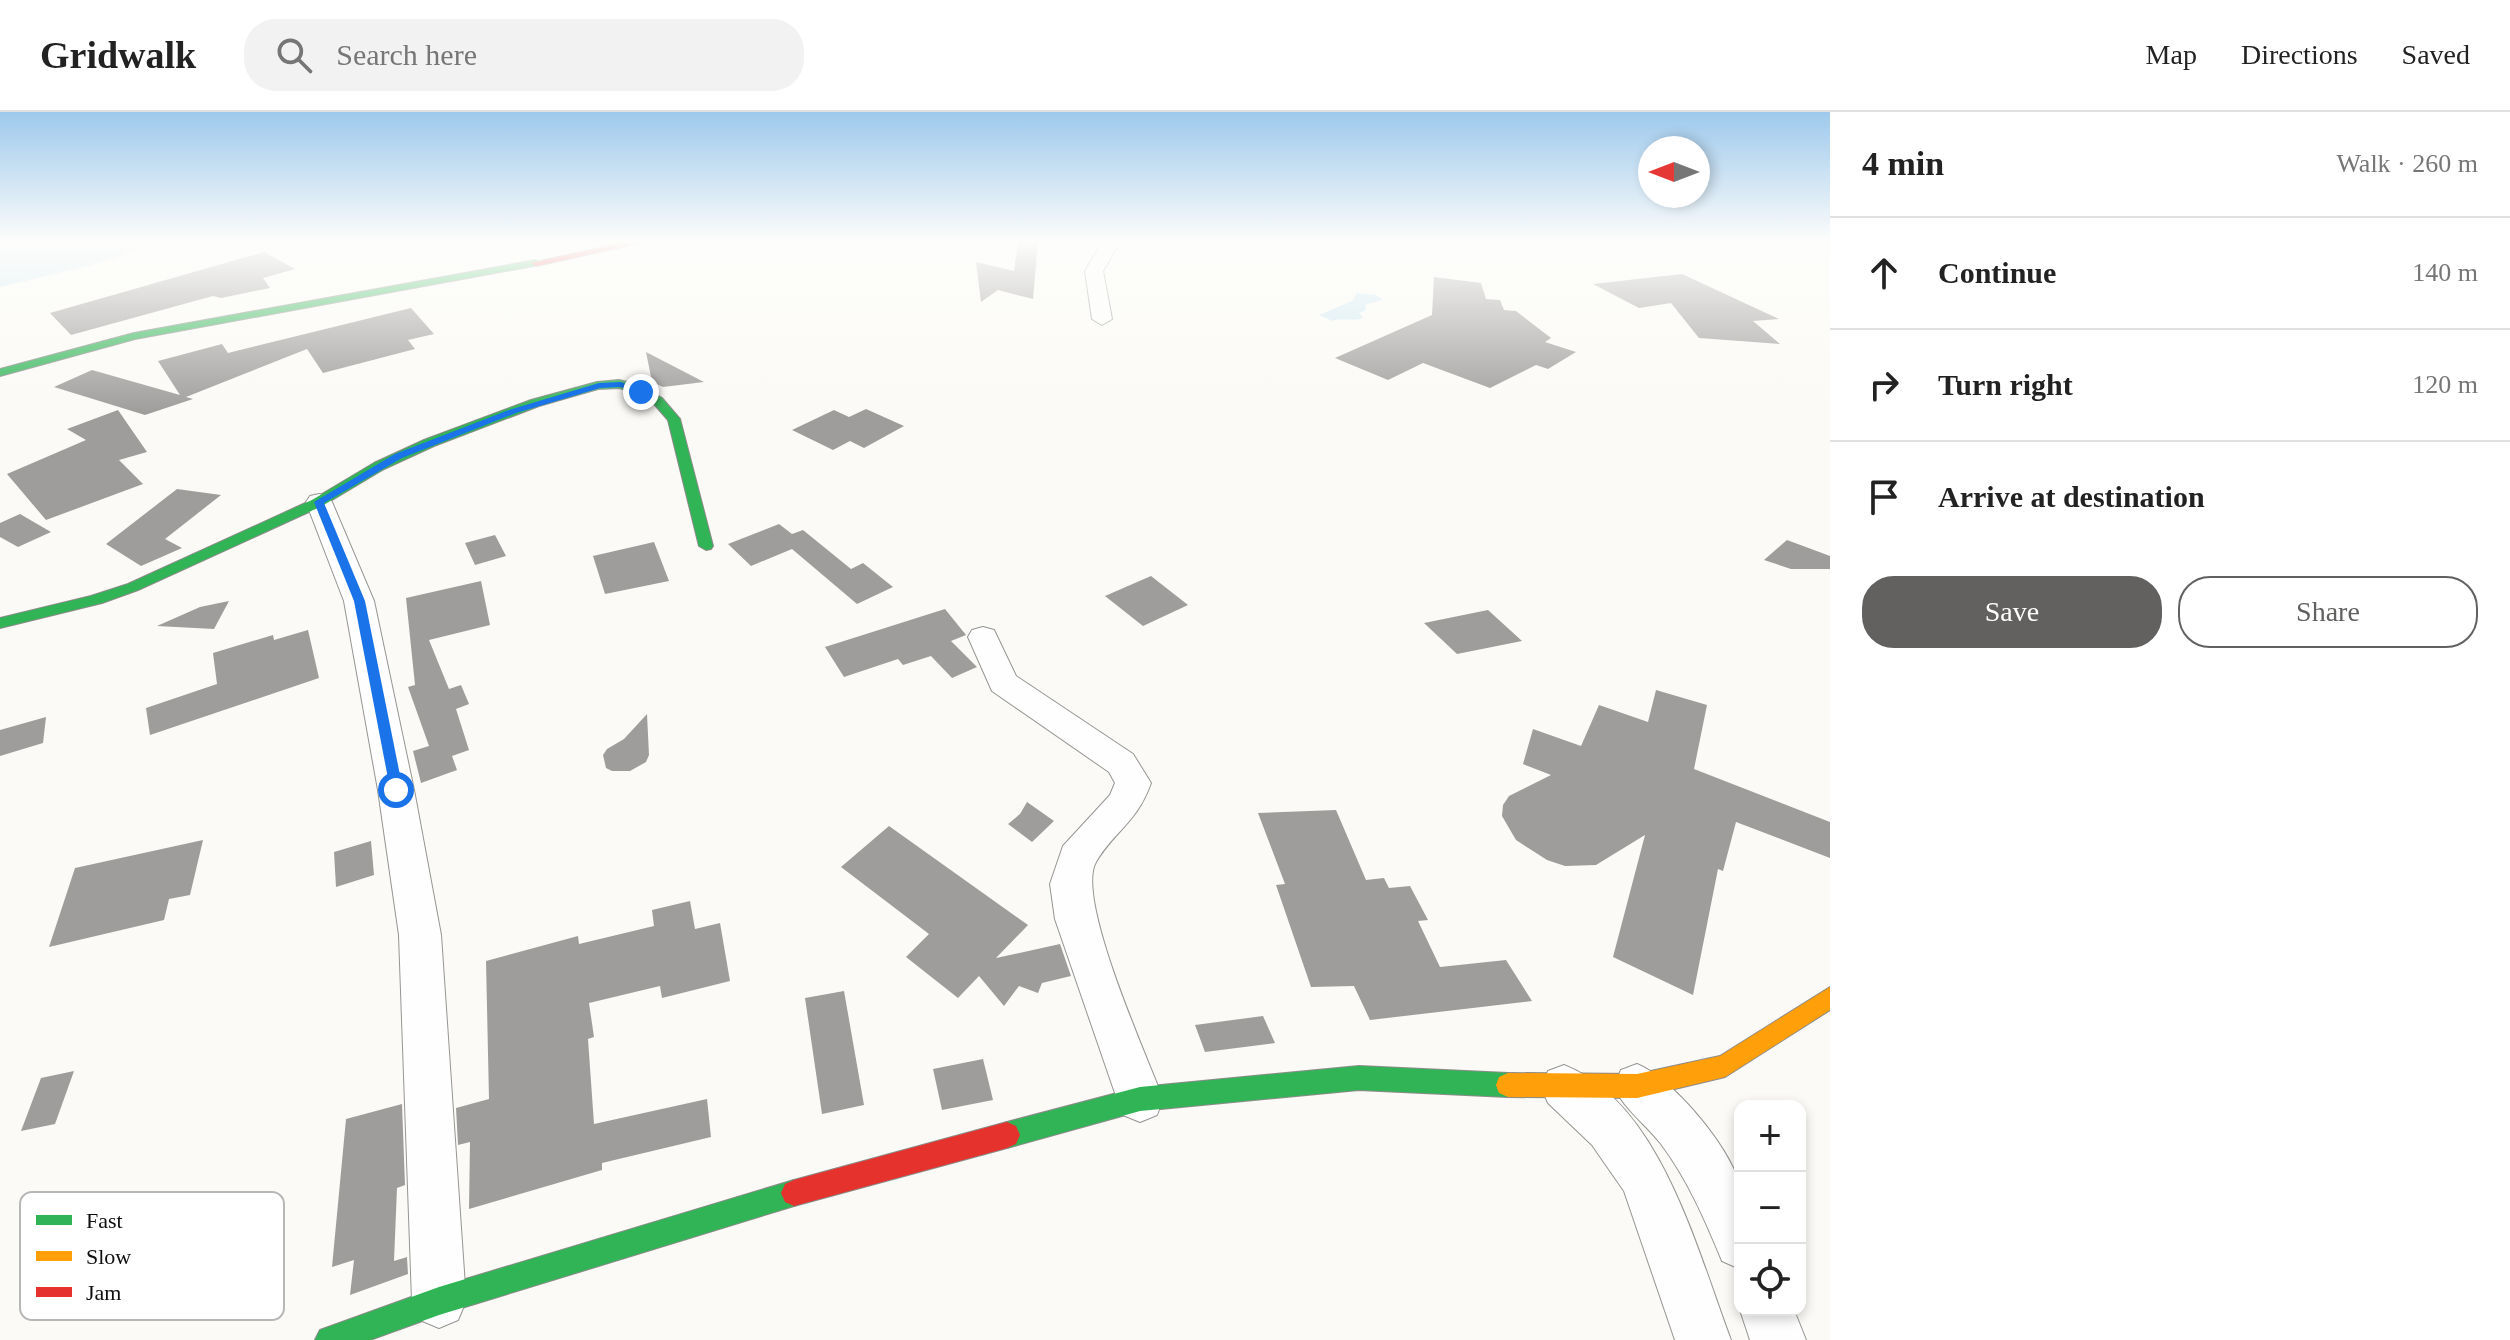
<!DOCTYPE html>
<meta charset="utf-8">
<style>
:root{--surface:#fff;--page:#f2f2f2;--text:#222;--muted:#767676;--line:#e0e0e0;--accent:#626160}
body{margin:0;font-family:Georgia,serif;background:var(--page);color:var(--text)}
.controls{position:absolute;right:24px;bottom:24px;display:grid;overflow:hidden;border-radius:16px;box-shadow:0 4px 12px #0003}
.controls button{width:72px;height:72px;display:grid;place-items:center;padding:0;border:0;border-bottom:2px solid var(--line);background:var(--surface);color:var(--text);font:40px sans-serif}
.compass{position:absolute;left:1638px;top:24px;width:72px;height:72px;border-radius:50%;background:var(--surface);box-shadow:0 4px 12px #0003;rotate:270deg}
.stop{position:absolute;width:24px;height:24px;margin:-18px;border:6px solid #1a73e8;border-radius:50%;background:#fff}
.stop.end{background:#1a73e8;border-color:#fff;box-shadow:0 2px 8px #0008}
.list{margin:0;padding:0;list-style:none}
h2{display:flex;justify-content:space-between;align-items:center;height:104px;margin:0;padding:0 32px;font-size:34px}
h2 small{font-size:26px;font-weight:400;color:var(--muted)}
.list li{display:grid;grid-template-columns:52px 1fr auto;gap:24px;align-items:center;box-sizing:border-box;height:112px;padding:0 32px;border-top:2px solid var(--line)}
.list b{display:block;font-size:30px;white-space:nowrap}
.list em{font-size:26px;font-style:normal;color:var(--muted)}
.actions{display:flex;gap:16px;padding:24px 32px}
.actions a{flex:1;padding:18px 0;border:2px solid var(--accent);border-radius:32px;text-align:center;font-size:28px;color:var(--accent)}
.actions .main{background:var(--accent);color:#fff}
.icon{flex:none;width:44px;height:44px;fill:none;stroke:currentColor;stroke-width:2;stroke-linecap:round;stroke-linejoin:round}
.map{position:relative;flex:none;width:1830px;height:1228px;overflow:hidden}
header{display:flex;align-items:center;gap:48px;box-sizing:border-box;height:112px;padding:0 40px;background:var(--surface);border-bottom:2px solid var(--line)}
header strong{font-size:38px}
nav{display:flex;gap:44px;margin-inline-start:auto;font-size:28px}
.search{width:560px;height:72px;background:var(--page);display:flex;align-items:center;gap:20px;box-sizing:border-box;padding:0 28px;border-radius:32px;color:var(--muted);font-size:30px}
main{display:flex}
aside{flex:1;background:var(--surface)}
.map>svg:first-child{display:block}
</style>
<header>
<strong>Gridwalk</strong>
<div class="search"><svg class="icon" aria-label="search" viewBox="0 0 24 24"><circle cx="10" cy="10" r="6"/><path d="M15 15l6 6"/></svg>Search here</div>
<nav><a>Map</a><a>Directions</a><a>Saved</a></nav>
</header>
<main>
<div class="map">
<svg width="1830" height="1228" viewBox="0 0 1830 1228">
<rect width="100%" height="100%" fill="#fbfaf6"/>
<g fill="#cfe8f2">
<path d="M0,130H159L95,152L0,175Z"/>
<path d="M1357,181L1376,183L1382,188L1365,193L1366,198L1359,201L1363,206C1353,210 1343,205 1333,209L1319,203L1352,189Z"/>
</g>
<g fill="#9f9d9b">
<path d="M1018,130H1038L1033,187L998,178L981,190L976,150L1014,159Z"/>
<path d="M264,140L295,157L263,166L270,176L221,186L213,184L71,223L50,201Z"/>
<path d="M1682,162L1779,207L1753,209L1780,232L1699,226L1671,191L1639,196L1593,172Z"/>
<path d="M1434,165L1481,171L1486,187L1500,188L1504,198L1516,199L1551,226L1545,230L1576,240L1548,257L1536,253L1490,276L1423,251L1388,268L1335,246L1432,203Z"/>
<path d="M411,196L434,222L408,228L415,237L323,261L307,237L186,285L193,287L145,303L54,275L92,258L180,283L158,249L222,232L228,241Z"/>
<path d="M646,240L704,270L663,275L652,270Z"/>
<path d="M866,297L904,314L864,336L850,329L833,338L792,318L834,298L849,305Z"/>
<path d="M118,298L147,340L119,348L143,372L46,408L7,362L86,328L67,317Z"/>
<path d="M177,377L221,383L165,427L182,436L141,454L106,432Z"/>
<path d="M20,402L51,420L18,435L0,425V411Z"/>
<path d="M779,412L792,422L803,418L851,457L863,451L893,475L857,492L792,437L751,454L728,432Z"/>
<path d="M495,423L506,444L475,453L465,431Z"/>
<path d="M1787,428L1830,444V457H1791L1764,448Z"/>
<path d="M654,430L669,469L605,482L593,444Z"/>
<path d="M1151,464L1188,493L1143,514L1105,484Z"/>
<path d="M481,469L490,513L429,528L449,577L461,573L469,592L456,597L469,638L452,644L457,658L421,671L413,639L429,634L408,575L415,573L406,486Z"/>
<path d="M229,489L214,517L157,514L200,495Z"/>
<path d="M945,497L966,523L951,529L977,555L952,566L931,544L903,553L898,547L844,565L825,535Z"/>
<path d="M1488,498L1522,529L1457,542L1424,511Z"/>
<path d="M308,518L319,566L150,623L146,596L217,572L213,541L273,523L274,528Z"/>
<path d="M1656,578L1707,593L1694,657L1830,710V746L1736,710L1723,759L1718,757L1693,883L1613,845L1645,723L1596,753L1565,754L1547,748L1516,728L1502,704L1503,693L1509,684L1551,663L1523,652L1533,617L1581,634L1599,593L1648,610Z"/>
<path d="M647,602L649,643L646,650L630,659H612L606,656L603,643L607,637L624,627Z"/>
<path d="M46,605L43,631L0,644V618Z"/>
<path d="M1027,690L1054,709L1032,730L1008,712L1020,702Z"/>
<path d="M1336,698L1366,768L1384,766L1389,776L1410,774L1428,808L1418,809L1440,855L1506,848L1532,889L1370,908L1354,874L1311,875L1276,773L1285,772L1258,701Z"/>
<path d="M889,714L1028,813L996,846L1060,832L1071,864L1042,871L1038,881L1019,874L1004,894L979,864L958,886L906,845L929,822L841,755Z"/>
<path d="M203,728L190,783L169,787L164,808L49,835L75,756Z"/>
<path d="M371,729L374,763L336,775L334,740Z"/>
<path d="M690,789L695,817L720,811L730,869L662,886L660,874L589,891L594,925L588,927L594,1012L707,987L711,1025L602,1051V1058L469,1097L470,1030L458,1033L456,996L489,987L486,849L578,824L579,832L654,814L652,798Z"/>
<path d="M844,879L864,993L822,1002L805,886Z"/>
<path d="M1263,904L1275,931L1205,940L1195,913Z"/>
<path d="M983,947L993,988L942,998L933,957Z"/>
<path d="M74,959L55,1012L21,1019L41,966Z"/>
<path d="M402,992L405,1073L397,1076L394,1149L407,1145L408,1162L350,1183L354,1148L332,1155L346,1007Z"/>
</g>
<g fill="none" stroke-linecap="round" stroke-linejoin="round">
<defs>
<g id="street">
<path d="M1102,130H1120L1103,159L1112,207L1102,213L1092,207L1085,159Z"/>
<path d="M319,382L328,384L332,390L374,489L414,678L441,823L466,1189L458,1208L439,1216L420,1208L412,1189L399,823L378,678L344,489L306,390L310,384Z"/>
<path d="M983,515L994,518L1016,564L1133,642L1151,671C1137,711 1114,719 1096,750C1075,786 1147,944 1163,987L1157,1003L1140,1010L1123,1003L1117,987L1055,807L1050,772L1063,734L1110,683L1115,671L1109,660L992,579L968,525L972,518Z"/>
<path d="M1637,952C1672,966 1729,1034 1739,1071C1745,1092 1740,1133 1740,1157L1722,1149C1705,1108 1688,1068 1661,1032C1645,1011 1624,998 1614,974L1621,958Z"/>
<path d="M1564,953C1661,991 1697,1139 1731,1228H1675L1624,1079L1592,1033L1548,991L1541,975L1548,959Z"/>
<path d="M1740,1198H1794L1806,1228H1750Z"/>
</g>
<g id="fast">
<path d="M536,148L541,151L539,153L135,227L0,264V257L134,221Z"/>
<path d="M619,268L639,273L662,286L680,307L713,434L711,437L706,438L699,434L668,308L654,292L631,279L619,276L598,277L539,294L434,334L384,357L322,394L138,478L102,491L0,516V506L91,484L128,472L312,388L374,351L424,328L531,288L597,270Z"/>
<path d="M1359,954L1508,961L1517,965L1520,973L1517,981L1508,985L1359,978L1140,999L1007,1036L998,1032L994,1023L998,1014L1007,1010L1140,975Z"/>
<path d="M794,1068L803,1072L807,1081L803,1090L794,1094L439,1203L370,1228H315L320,1218L439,1175Z"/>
</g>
<path id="slow" d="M1830,875V898L1725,965L1637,986L1508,985L1499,981L1496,973L1499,965L1508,961L1637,962L1720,944Z"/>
<g id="jam">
<path d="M626,130H645L536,154L531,151Z"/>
<path d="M1007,1010L1016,1014L1020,1023L1016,1032L1007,1036L794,1094L785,1090L781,1081L785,1072L794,1068Z"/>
</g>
</defs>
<use href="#street" stroke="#959593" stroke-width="2"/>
<use href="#fast" stroke="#8c8b8a" stroke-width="2"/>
<use href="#slow" stroke="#8c8b8a" stroke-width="2"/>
<use href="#jam" stroke="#8c8b8a" stroke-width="2"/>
<use href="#street" fill="#fefefe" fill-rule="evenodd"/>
<use href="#fast" fill="#30b455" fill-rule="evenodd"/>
<use href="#slow" fill="#ff9f0a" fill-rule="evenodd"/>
<use href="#jam" fill="#e5322d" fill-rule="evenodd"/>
</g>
<linearGradient id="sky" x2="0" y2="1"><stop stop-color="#9ec9ec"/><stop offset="0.43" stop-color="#fdfdfb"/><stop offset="1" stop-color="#fdfdfb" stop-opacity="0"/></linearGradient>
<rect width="1830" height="302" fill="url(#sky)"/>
<path fill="#1a73e8" d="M621,270L646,280L641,282L620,275L600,276L516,301L402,346L324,391L365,489L403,678L396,684L391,682L354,489L314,390L395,342L509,298L599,271Z"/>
<rect x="20" y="1080" width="264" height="128" rx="12" fill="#fff" stroke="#b7b7b7" stroke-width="2"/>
<rect x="36" y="1103" width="36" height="10" fill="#30b455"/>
<rect x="36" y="1139" width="36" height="10" fill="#ff9f0a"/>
<rect x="36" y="1175" width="36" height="10" fill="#e5322d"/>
<g font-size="22" fill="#0f0f0f">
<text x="86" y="1116">Fast</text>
<text x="86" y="1152">Slow</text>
<text x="86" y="1188">Jam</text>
</g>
</svg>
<div class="controls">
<button>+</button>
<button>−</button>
<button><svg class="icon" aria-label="locate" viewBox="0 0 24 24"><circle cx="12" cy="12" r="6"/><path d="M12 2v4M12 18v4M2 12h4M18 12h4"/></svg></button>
</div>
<svg class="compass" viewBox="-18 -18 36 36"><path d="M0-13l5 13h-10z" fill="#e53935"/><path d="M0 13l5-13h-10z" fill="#767676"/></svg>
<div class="stop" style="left:396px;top:678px"></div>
<div class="stop end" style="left:641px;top:280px"></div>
</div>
<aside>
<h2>4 min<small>Walk · 260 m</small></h2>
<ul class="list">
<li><svg class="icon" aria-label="ahead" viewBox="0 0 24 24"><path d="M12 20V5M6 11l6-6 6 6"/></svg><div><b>Continue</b></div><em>140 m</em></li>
<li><svg class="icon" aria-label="right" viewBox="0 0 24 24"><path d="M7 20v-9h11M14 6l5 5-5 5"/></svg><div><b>Turn right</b></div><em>120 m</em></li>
<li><svg class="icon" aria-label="arrive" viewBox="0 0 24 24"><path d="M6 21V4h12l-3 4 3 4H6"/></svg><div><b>Arrive at destination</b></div></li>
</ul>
<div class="actions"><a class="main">Save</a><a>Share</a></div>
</aside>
</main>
